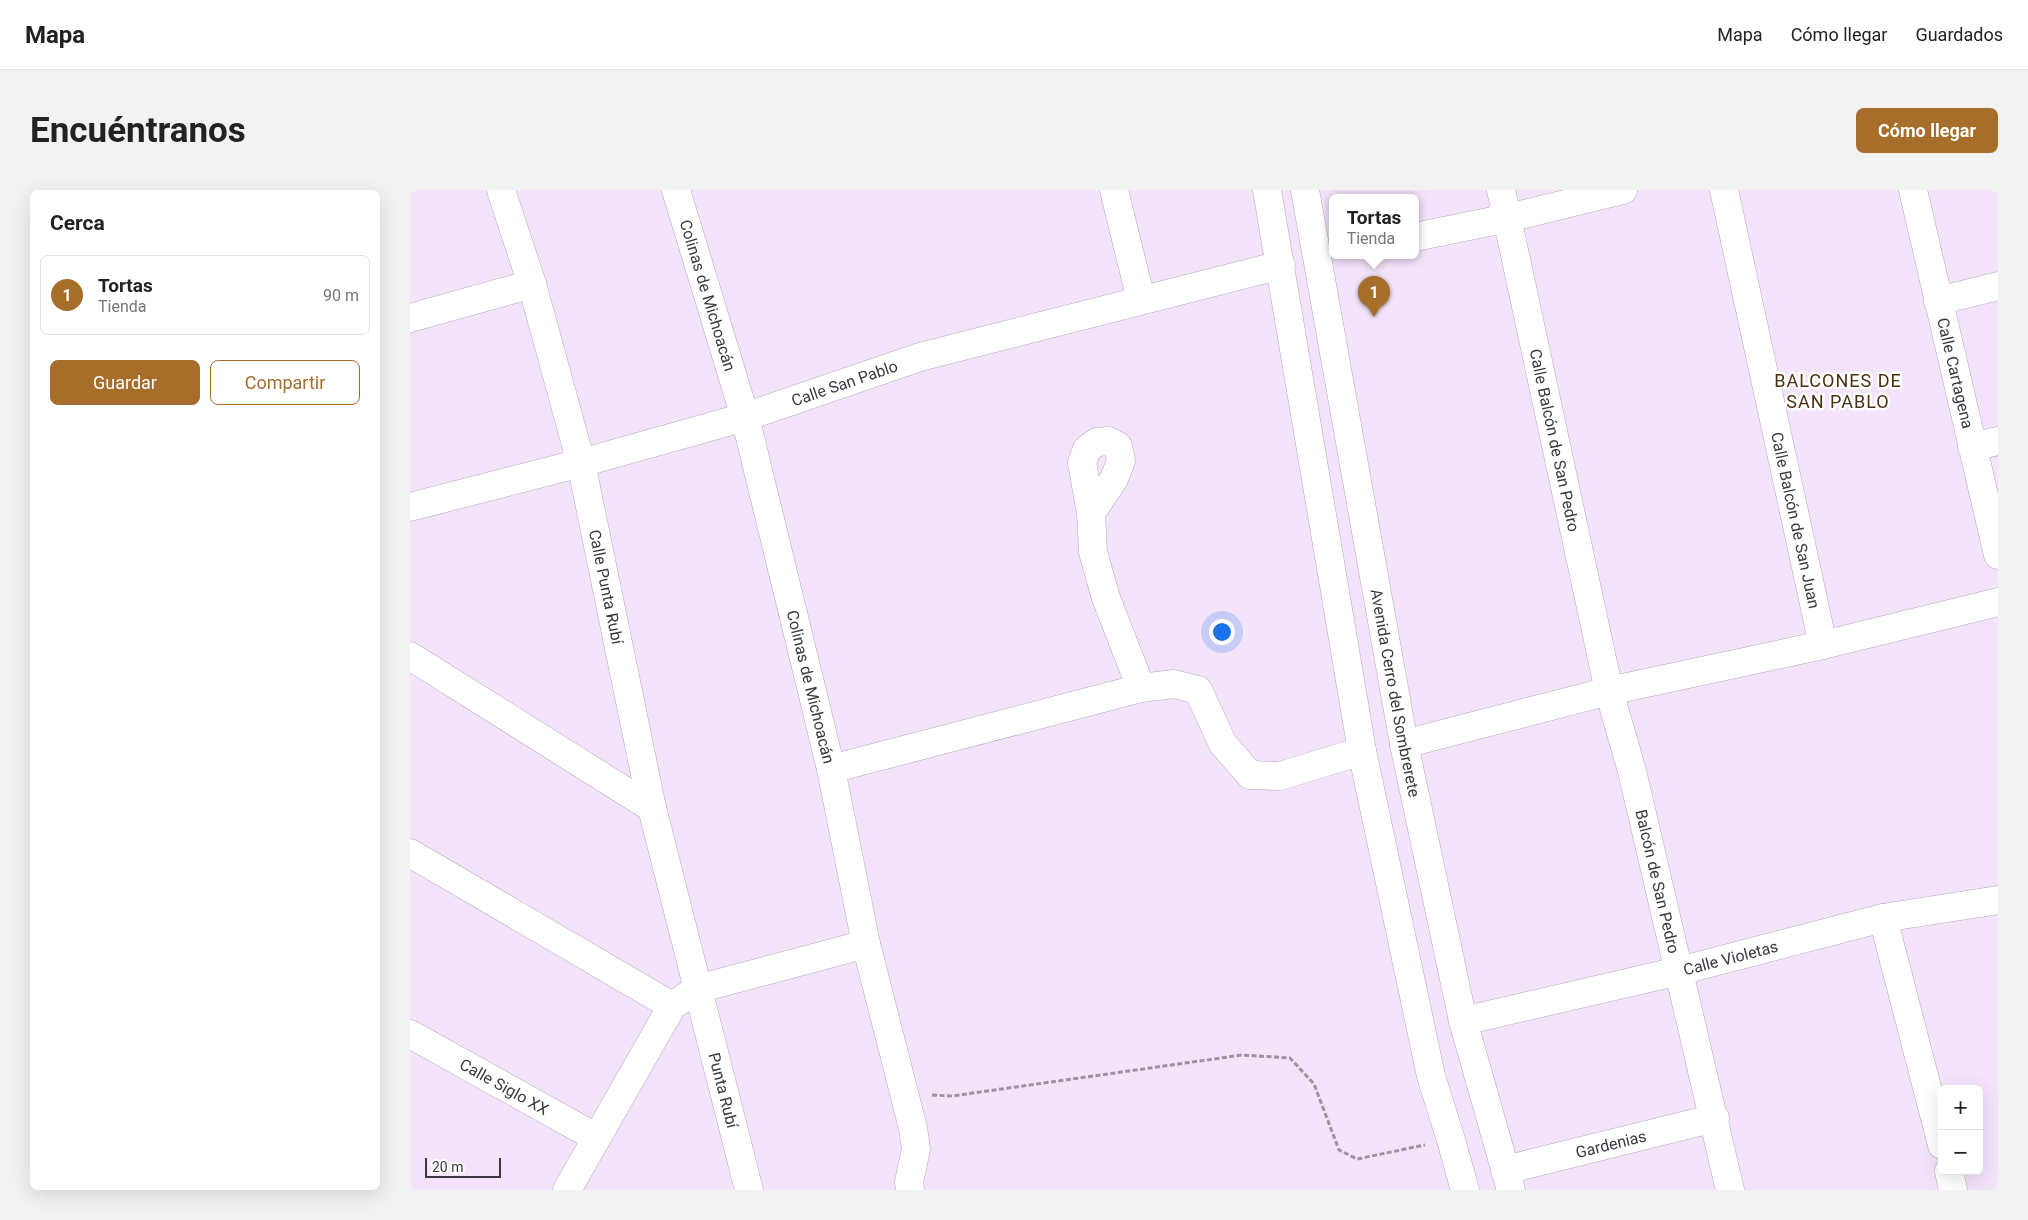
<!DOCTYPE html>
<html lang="es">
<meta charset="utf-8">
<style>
:root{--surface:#fff;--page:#f2f2f2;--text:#222;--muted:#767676;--line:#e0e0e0;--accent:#a66d2b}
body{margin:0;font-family:Roboto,sans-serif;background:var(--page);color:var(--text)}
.controls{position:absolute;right:15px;bottom:15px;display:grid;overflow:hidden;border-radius:8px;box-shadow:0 5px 20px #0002}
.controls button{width:45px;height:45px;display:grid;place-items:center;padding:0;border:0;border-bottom:1px solid var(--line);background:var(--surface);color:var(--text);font:25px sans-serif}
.scale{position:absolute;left:15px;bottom:12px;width:76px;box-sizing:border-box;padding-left:5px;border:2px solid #3d3740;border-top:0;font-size:14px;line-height:18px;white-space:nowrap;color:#3d3740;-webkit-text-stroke:4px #fff;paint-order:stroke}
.you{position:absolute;left:811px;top:441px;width:18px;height:18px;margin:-12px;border:4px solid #fff;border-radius:50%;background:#1a73e8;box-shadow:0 0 0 8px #1a73e833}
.badge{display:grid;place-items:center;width:32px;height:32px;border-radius:50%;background:var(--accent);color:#fff;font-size:16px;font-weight:700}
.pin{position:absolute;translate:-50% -41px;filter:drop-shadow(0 1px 2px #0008)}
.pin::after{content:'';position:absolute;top:26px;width:18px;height:15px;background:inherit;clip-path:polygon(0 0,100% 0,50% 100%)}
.popup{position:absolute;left:919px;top:4px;width:90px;height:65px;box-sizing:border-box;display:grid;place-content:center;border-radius:8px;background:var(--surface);filter:drop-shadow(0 1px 4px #0005);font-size:16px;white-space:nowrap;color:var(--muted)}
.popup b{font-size:19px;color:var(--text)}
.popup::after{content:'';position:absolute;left:50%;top:100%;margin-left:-10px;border:10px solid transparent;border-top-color:var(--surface)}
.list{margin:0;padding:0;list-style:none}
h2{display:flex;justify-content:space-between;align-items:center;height:65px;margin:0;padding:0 20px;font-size:21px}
h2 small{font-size:16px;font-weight:400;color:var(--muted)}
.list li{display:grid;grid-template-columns:32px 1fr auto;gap:15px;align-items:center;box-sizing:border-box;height:80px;margin:0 10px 10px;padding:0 10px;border:1px solid var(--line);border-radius:8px}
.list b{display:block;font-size:19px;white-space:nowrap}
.list p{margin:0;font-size:16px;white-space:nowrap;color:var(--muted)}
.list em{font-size:16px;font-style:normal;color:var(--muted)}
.actions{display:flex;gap:10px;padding:15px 20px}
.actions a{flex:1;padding:11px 0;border:1px solid var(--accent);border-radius:8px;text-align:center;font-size:18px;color:var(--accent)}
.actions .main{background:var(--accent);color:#fff}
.map{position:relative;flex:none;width:1588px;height:1000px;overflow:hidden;border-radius:8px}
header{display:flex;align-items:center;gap:30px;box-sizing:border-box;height:70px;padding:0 25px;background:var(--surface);border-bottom:1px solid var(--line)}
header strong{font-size:24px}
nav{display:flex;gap:28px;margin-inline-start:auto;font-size:18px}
.intro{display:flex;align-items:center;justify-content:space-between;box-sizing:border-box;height:120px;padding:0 30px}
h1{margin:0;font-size:35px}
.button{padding:12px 22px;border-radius:8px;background:var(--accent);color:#fff;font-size:18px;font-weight:700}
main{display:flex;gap:30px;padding:0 30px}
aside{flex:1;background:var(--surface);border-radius:8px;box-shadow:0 5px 20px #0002}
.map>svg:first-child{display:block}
</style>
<header>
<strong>Mapa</strong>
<nav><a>Mapa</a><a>Cómo llegar</a><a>Guardados</a></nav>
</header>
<div class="intro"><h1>Encuéntranos</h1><a class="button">Cómo llegar</a></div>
<main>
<aside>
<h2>Cerca<small></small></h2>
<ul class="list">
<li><span class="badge">1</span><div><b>Tortas</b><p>Tienda</p></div><em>90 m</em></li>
</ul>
<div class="actions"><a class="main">Guardar</a><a>Compartir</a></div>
</aside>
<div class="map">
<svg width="1588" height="1000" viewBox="0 0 1588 1000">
<rect width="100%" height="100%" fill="#f3e3fb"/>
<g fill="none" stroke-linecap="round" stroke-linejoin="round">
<defs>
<g id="minor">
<path id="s1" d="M91,0L122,94L171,273L242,618L339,1000"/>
<path id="s2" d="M266,0L335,227L421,579L456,754L503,938L506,959L499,992L500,1000"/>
<path d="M704,0L731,110"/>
<path id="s3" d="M1091,0L1199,501L1222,581L1320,1000"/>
<path id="s4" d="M1314,0L1413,455"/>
<path id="s5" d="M1503,0L1588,365"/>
<path d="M1005,47L1098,28L1213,0"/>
<path d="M1528,111L1588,96"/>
<path d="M0,128L122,94"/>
<path d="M1562,257L1588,251"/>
<path id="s6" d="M0,317L171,273L335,227L510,167L871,75"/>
<path d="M681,323L704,289L711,271L708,256L698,251L687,252L677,259L672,273L681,323L683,362L696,408L731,498"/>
<path d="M0,466L242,618"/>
<path d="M994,554L1199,501L1413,455L1588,412"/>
<path d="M421,579L731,498L764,494L788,500L813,554L840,585L870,586L952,561"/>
<path d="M0,663L262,816"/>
<path d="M1473,728L1532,955"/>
<path id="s7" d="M1053,831L1269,781L1473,728L1588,710"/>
<path id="s8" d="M0,844L187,948"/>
<path id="s9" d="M1095,980L1305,928"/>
<path d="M1539,981L1543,1000"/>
<path d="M157,1000L262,816L287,799L456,754"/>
</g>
<g id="major">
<path d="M857,0L952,561L1021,886L1041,950L1055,1000"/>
<path id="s10" d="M895,0L994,554L1053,831L1101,1000"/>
</g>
</defs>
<use href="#minor" stroke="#b5a7bd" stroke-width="29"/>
<use href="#major" stroke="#b5a7bd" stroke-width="29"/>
<path stroke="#9d91a2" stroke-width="3" stroke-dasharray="5 2.5" stroke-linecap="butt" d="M522,905L542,906L832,865L880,868L904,894L929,960L947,969L1015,955"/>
<use href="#minor" stroke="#fff" stroke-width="28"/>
<use href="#major" stroke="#fff" stroke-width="28"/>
</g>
<g text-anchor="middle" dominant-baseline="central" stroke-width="5" stroke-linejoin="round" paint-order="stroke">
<g font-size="16" fill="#3d3740" stroke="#fff">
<text stroke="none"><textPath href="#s2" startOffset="110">Colinas de Michoacán</textPath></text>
<text stroke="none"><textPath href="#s5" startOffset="188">Calle Cartagena</textPath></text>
<text stroke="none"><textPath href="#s6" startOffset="452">Calle San Pablo</textPath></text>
<text stroke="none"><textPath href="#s3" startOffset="256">Calle Balcón de San Pedro</textPath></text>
<text stroke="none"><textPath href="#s4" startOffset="338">Calle Balcón de San Juan</textPath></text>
<text stroke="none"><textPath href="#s1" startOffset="411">Calle Punta Rubí</textPath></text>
<text stroke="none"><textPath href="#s2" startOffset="515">Colinas de Michoacán</textPath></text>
<text stroke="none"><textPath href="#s10" startOffset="511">Avenida Cerro del Sombrerete</textPath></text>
<text stroke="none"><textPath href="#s3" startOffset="709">Balcón de San Pedro</textPath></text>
<text stroke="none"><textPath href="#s7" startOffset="275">Calle Violetas</textPath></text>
<text stroke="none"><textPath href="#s8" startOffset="108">Calle Siglo XX</textPath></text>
<text stroke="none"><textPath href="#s1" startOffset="928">Punta Rubí</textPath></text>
<text stroke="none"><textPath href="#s9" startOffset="109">Gardenias</textPath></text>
</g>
<g font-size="18" letter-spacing="1" fill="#4b3011" stroke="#fff">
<text x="1428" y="190">BALCONES DE<tspan x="1428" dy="21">SAN PABLO</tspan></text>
</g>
</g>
</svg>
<div class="controls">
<button>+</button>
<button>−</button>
</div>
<div class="scale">20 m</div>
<div class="you"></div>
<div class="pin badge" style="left:964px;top:127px">1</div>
<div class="popup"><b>Tortas</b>Tienda</div>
</div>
</main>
